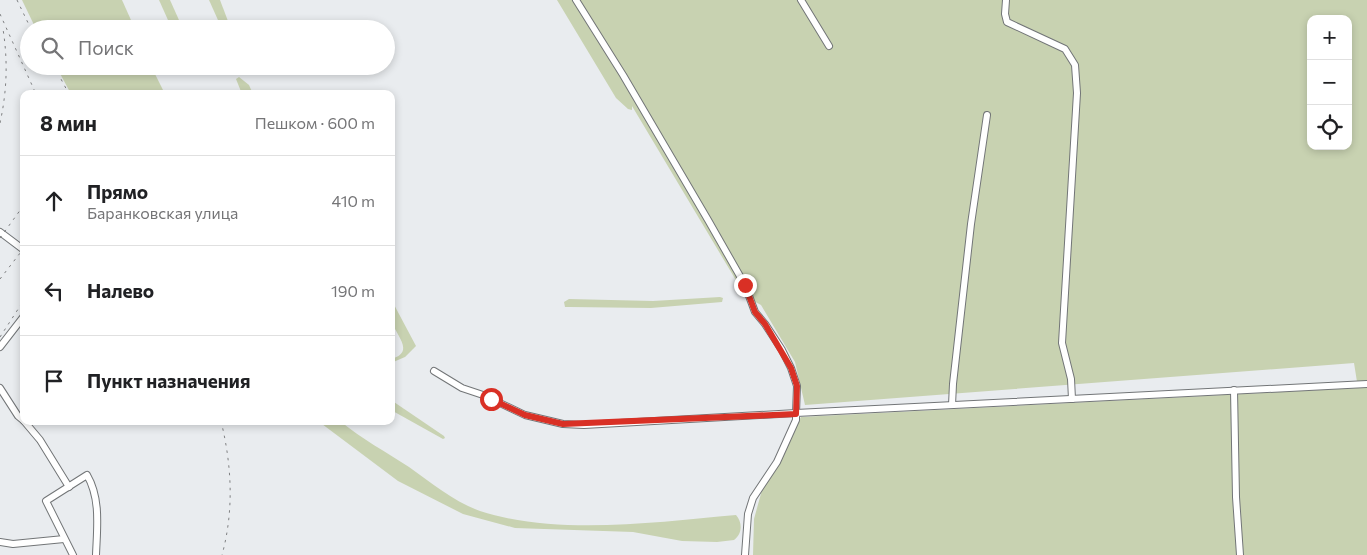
<!DOCTYPE html>
<html lang="ru">
<meta charset="utf-8">
<style>
:root{--surface:#fff;--page:#f2f2f2;--text:#202124;--muted:#757577;--line:#e0e0e0}
body{margin:0;font-family:Commissioner,sans-serif;background:var(--page);color:var(--text)}
.controls{position:absolute;right:15px;top:15px;display:grid;overflow:hidden;border-radius:10px;box-shadow:0 2px 8px #0003}
.controls button{width:45px;height:45px;display:grid;place-items:center;padding:0;border:0;border-bottom:1px solid var(--line);background:var(--surface);color:var(--text);font:25px sans-serif}
.stop{position:absolute;width:15px;height:15px;margin:-11px;border:4px solid #d93025;border-radius:50%;background:#fff}
.stop.end{background:#d93025;border-color:#fff;box-shadow:0 1px 5px #0008}
.list{margin:0;padding:0;list-style:none}
h2{display:flex;justify-content:space-between;align-items:center;height:65px;margin:0;padding:0 20px;font-size:21px}
h2 small{font-size:16px;font-weight:400;color:var(--muted)}
.list li{display:grid;grid-template-columns:32px 1fr auto;gap:15px;align-items:center;box-sizing:border-box;height:90px;padding:0 20px;border-top:1px solid var(--line)}
.list b{display:block;font-size:19px;white-space:nowrap}
.list p{margin:0;font-size:16px;white-space:nowrap;color:var(--muted)}
.list em{font-size:16px;font-style:normal;color:var(--muted)}
.icon{flex:none;width:28px;height:28px;fill:none;stroke:currentColor;stroke-width:2;stroke-linecap:round;stroke-linejoin:round}
.map{position:relative;flex:none;width:1367px;height:555px;overflow:hidden}
.search{position:absolute;background:var(--surface);box-shadow:0 2px 8px #0003;left:20px;top:20px;width:375px;height:55px;display:flex;align-items:center;gap:12px;box-sizing:border-box;padding:0 18px;border-radius:28px;color:var(--muted);font-size:19px}
.panel{position:absolute;background:var(--surface);box-shadow:0 2px 8px #0003;left:20px;top:90px;width:375px;height:335px;border-radius:10px}
.map>svg:first-child{display:block}
</style>
<div class="map">
<svg width="1367" height="555" viewBox="0 0 1367 555">
<rect width="100%" height="100%" fill="#e9ecef"/>
<g fill="#c8d2b1" fill-rule="evenodd">
<path d="M22,0H122L135,29H36Z"/>
<path d="M159,0H170L183,29H172Z"/>
<path d="M209,0H220L231,29H222Z"/>
<path d="M557,0H1367V555H753L754,519L762,490L801,417L1358,388L1354,363L805,405L795,362L761,305L746,297L632,106V110L628,109L616,98ZM1311,19H1348V146H1311Z"/>
<path d="M56,66H151L165,94H71Z"/>
<path d="M239,77L249,85L253,94H242L236,79Z"/>
<path d="M720,297L723,298L722,302L651,308L570,307H565L564,302L569,299L653,301Z"/>
<path d="M391,299L416,346L405,357L391,363V359C417,352 394,334 391,319C390,313 391,305 391,299Z"/>
<path d="M391,400L444,436L445,438L443,439L391,410Z"/>
<path d="M318,421H340C362,439 386,452 409,467C432,483 454,502 480,511C557,536 657,522 736,515C743,523 742,534 734,540L717,542L682,541L633,532L515,528L463,514L398,481Z"/>
</g>
<g fill="none" stroke-linecap="round" stroke-linejoin="round">
<defs>
<g id="street">
<path d="M801,0L829,46"/>
<path d="M1006,0L1005,14L1007,22L1065,49L1075,65L1077,93L1062,343L1071,379L1072,399"/>
<path d="M0,232L24,250"/>
<path d="M0,347L24,316"/>
<path d="M434,371L462,388L483,395L525,415L563,424L584,425L796,413L797,386L791,368L782,350L765,324L755,312L745,285L708,220L623,75L576,0"/>
<path d="M0,388L18,416L24,421"/>
<path d="M1234,390L1236,497L1240,555"/>
<path d="M952,405L953,384L971,224L987,115"/>
<path d="M24,421L40,440L69,487"/>
<path d="M0,542L13,544L64,539"/>
<path d="M73,555L46,501L87,475C101,499 97,528 96,555"/>
<path d="M745,555L748,514L753,498L777,462L796,420V413L1367,384"/>
</g>
</defs>
<use href="#street" stroke="#727577" stroke-width="8"/>
<use href="#street" stroke="#fff" stroke-width="6"/>
<g stroke="#7f8082" stroke-width="1" stroke-dasharray="2.5 5" stroke-linecap="butt">
<path d="M17,0L31,29"/>
<path d="M0,14L36,94"/>
<path d="M54,66L69,94"/>
<path d="M0,123C7,91 8,61 3,29"/>
<path d="M0,238L21,209L24,202"/>
<path d="M0,279L24,248"/>
<path d="M0,337L24,300"/>
<path d="M221,421C232,466 234,511 222,555"/>
</g>
</g>
<g fill="none" stroke-linecap="round" stroke-linejoin="round">
<path stroke="#d93025" stroke-width="6" d="M491,399L525,415L563,424L796,414L797,386L791,368L765,324L755,312L745,285"/>
</g>
</svg>
<div class="controls">
<button>+</button>
<button>−</button>
<button><svg class="icon" aria-label="locate" viewBox="0 0 24 24"><circle cx="12" cy="12" r="6"/><path d="M12 2v4M12 18v4M2 12h4M18 12h4"/></svg></button>
</div>
<div class="stop" style="left:491px;top:399px"></div>
<div class="stop end" style="left:745px;top:285px"></div>
<div class="search"><svg class="icon" aria-label="search" viewBox="0 0 24 24"><circle cx="10" cy="10" r="6"/><path d="M15 15l6 6"/></svg>Поиск</div>
<section class="panel">
<h2>8 мин<small>Пешком · 600 m</small></h2>
<ul class="list">
<li><svg class="icon" aria-label="ahead" viewBox="0 0 24 24"><path d="M12 20V5M6 11l6-6 6 6"/></svg><div><b>Прямо</b><p>Баранковская улица</p></div><em>410 m</em></li>
<li><svg class="icon" aria-label="left" viewBox="0 0 24 24"><path d="M17 20v-9H6M10 6l-5 5 5 5"/></svg><div><b>Налево</b></div><em>190 m</em></li>
<li><svg class="icon" aria-label="arrive" viewBox="0 0 24 24"><path d="M6 21V4h12l-3 4 3 4H6"/></svg><div><b>Пункт назначения</b></div></li>
</ul>
</section>
</div>
